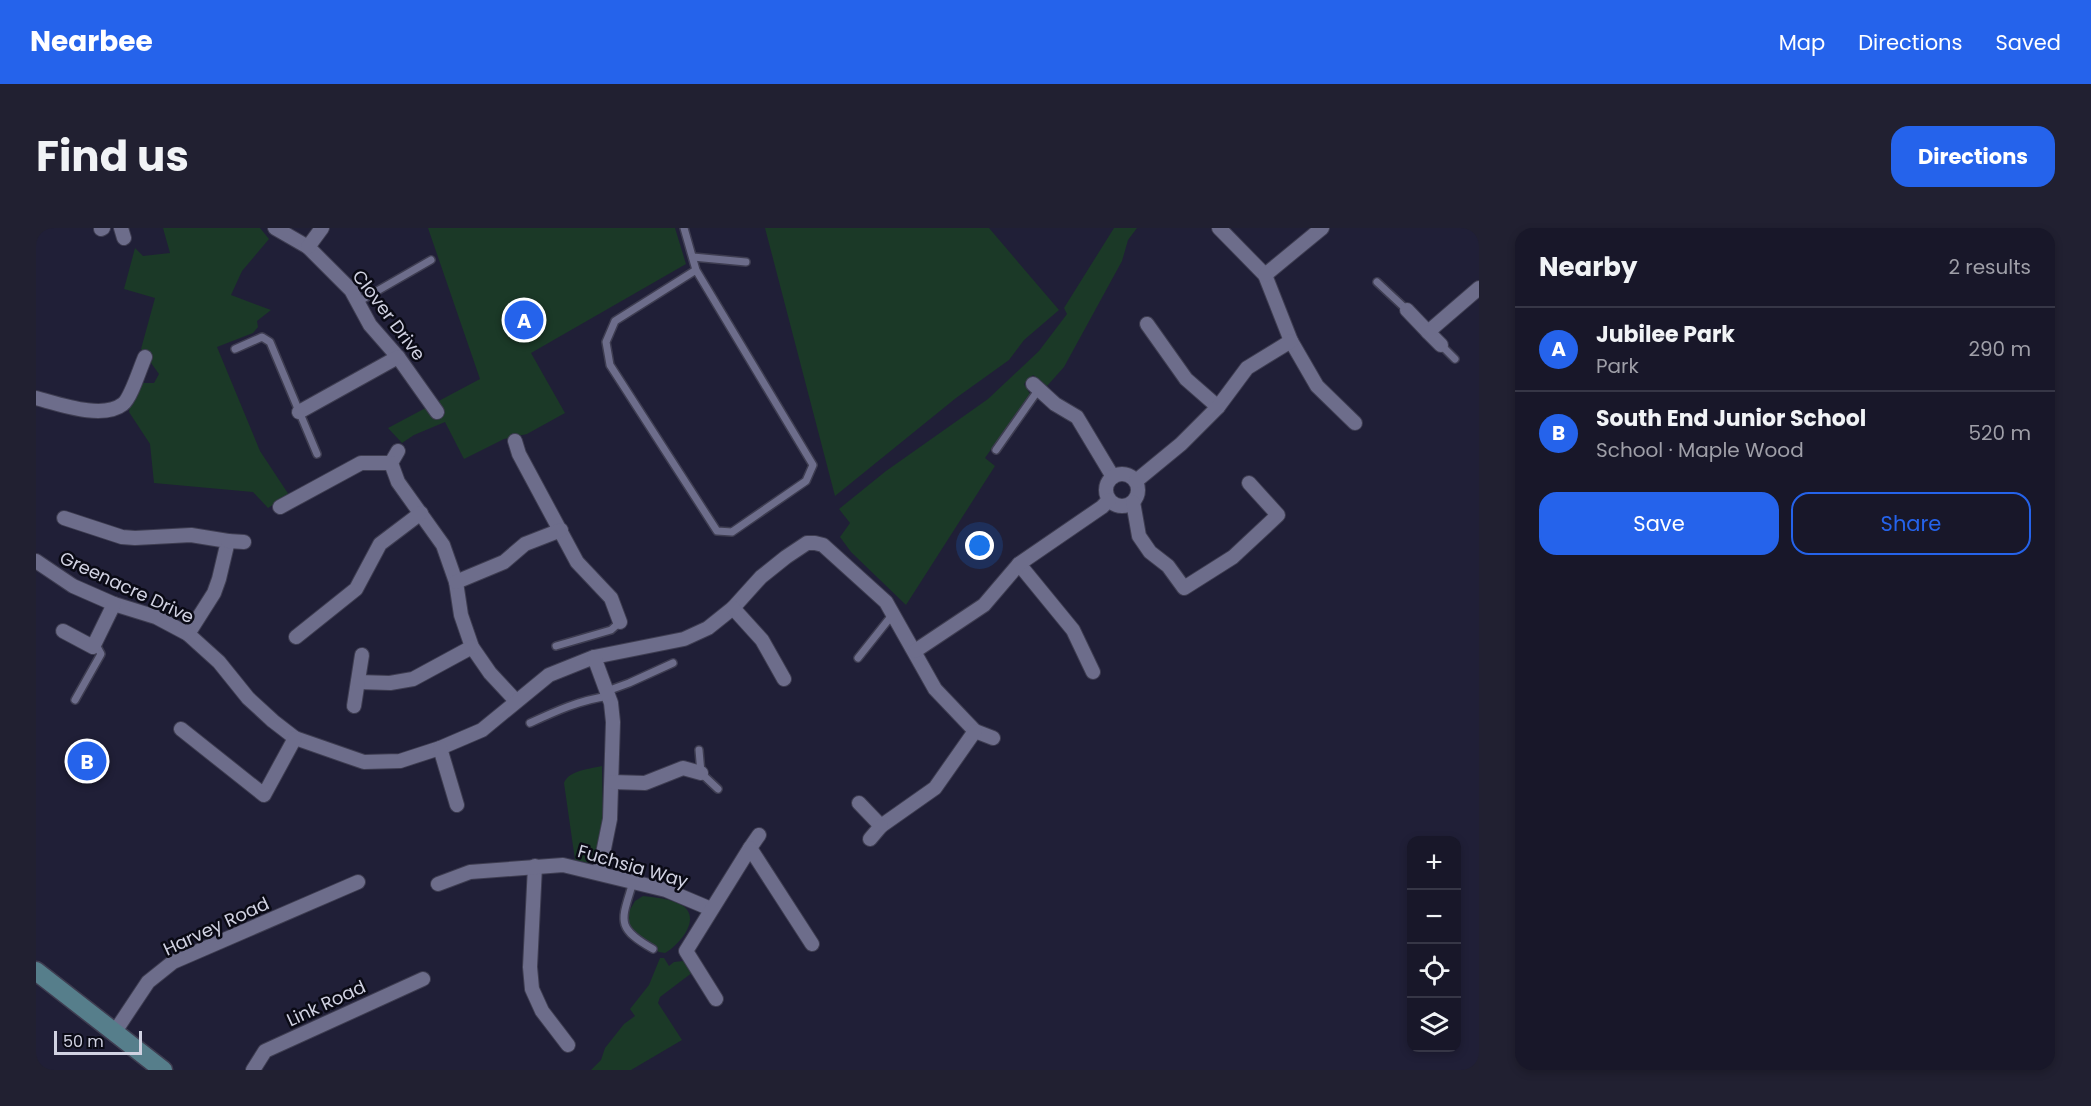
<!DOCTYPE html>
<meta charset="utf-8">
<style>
:root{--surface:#181729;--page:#212031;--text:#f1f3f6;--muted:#9f9fa8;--line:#363646;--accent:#2563eb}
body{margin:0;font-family:Poppins,sans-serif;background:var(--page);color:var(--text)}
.controls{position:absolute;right:18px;bottom:18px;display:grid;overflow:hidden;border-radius:12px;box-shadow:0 3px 9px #0003}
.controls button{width:54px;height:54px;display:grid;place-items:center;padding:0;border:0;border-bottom:2px solid var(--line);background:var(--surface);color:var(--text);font:30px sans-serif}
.scale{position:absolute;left:18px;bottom:15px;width:88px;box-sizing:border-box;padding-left:6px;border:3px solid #d1d2e2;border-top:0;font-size:16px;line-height:21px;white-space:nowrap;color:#d1d2e2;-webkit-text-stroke:4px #0a0a15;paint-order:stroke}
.you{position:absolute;left:944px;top:318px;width:21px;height:21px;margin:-15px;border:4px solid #fff;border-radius:50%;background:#1a73e8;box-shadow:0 0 0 9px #1a73e833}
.badge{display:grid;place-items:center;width:39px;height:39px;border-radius:50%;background:var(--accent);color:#fff;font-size:20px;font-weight:700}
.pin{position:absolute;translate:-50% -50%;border:3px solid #fff;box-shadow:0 2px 6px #0006}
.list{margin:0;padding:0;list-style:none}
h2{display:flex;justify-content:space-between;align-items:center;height:78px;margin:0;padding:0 24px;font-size:26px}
h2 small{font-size:20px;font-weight:400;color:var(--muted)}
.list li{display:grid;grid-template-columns:39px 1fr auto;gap:18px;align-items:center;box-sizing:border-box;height:84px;padding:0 24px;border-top:2px solid var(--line)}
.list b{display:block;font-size:22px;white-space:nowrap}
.list p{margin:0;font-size:20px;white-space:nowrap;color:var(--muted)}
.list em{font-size:20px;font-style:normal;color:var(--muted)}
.actions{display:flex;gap:12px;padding:18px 24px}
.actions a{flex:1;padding:14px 0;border:2px solid var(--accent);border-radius:18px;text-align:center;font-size:21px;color:var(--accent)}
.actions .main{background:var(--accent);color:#fff}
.icon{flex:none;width:33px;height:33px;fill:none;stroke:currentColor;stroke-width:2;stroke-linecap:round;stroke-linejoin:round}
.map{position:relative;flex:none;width:1443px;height:842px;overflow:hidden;border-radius:18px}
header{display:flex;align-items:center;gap:36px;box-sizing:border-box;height:84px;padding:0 30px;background:var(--accent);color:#fff}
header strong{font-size:28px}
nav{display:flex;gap:33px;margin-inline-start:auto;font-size:21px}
.intro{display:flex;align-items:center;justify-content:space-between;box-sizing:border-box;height:144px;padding:0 36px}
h1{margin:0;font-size:42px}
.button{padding:15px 27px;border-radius:18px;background:var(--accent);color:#fff;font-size:21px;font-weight:700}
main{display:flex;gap:36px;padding:0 36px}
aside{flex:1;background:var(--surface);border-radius:18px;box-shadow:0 3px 9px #0003}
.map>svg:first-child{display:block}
</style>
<header>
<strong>Nearbee</strong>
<nav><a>Map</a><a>Directions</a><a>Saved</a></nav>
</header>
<div class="intro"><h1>Find us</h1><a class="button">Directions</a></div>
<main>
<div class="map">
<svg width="1443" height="842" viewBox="0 0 1443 842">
<rect width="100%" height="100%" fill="#201f37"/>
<g fill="#1b3927">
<path d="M127,0H224L233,11L206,43L195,67L235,82L221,93L222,99L217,105L181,119L224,223L253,267L232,280L217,264L118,255L114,216L93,184L94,176L107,155H118L123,146L105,121L119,70L88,61L99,20L107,28L134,25Z"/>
<path d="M392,0H639L650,36L495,125L529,185L491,206L468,211L428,231L409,194L378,207L366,215L352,200L444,151Z"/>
<path d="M729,0H953L1023,82L988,112L973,132L920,170L799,268Z"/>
<path d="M1078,0H1101L1092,12L1086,33L1028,139L1011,158L997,147L988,156L994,166L949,230L959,238L870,377L815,324L804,309L814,295L803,281L850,243L952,171L1003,123L1031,86L1028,80Z"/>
<path d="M566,538L567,599L560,630L553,635L539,632L528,555C533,542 554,541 566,538Z"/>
<path d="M607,668C618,669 634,671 644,676C668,689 643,717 629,725L623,724L599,709L589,690L599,673Z"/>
<path d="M624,730H628L633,738L638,734L647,733L657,744L624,769L622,775L646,812L595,842H555L565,832L569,820L588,796L599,788L594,781L613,757Z"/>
</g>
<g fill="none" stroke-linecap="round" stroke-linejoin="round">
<defs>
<g id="lane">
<path d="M648,0L660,42L777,237L770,253L696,304L681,303L574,137L570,114L579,93L660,42"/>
<path d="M657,29L710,34"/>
<path d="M1341,54L1371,82"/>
<path d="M322,74L395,32"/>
<path d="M1405,117L1419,131"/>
<path d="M199,121L226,109L234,114L281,226"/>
<path d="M960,222L1003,161"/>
<path d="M520,418L575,402L584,394"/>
<path d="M822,430L857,386"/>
<path d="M571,463L593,455L637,435"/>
<path d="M39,472L65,426L59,415"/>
<path d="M494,495C520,483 544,472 573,468"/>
<path d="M663,522L665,545L682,561"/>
<path d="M597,654C586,692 578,699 617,721"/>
</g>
<g id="street">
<path d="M85,0L88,10"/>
<path d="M239,0L272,19L315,62L334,97L362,129L401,184"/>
<path d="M1183,0L1229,47L1255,113L1281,158L1319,195"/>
<path d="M65,1L67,0"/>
<path d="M272,19L286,0"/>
<path d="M1229,47L1286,0"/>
<path d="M1371,82L1392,104L1443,60"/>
<path d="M1111,96L1150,151L1182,179"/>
<path d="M1392,104L1405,117"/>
<path d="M997,156L1019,176L1041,189L1077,249"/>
<path d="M0,170C23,176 67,192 87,176C95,170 104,140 109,129"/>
<path d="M263,184L362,129"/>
<path d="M479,213L483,226L541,334L575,370L584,394"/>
<path d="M362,223L355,235L362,254L407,317L420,354L425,387L436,419L454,445L480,473"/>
<circle cx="1086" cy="262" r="16"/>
<path d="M1100,253L1145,216L1182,179L1211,140L1255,113"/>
<path d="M1097,274L1103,308L1114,324L1132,338L1148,360L1197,329L1242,287L1213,255"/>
<path d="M244,279L325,235H355"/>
<path d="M28,290L86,309L99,310L155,307L192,313L183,351L178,365L152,406"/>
<path d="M192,313L208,314"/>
<path d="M0,333L37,358L78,376L120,389L152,406L183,434L212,470L237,493L259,510L328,534L364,533L404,520L446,502L513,447L558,429L648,411L672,400L697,380L725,349L750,329L771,315H779L787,317L850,374L899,461L939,503L957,510"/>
<path d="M983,336L1037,402L1057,444"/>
<path d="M420,354L468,334L489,316L525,302"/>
<path d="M697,380L726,412L748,451"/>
<path d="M27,403L57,419L78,376"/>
<path d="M260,409L320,361L344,316L385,285"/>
<path d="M879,423L948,377L983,336L1066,279L1073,272"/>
<path d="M558,429L575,475L577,494L574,591L563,645"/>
<path d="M322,454L354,455L377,451L436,419"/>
<path d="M318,478L326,427"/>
<path d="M145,501L228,567L259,510"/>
<path d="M404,520L421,577"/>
<path d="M576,554L609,555L647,540L665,545"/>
<path d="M823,575L845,598L899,560L939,503"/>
<path d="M834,611L845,598"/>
<path d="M714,620L723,607"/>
<path d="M499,638L494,739L496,761L506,783L532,817"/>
<path d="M402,656L434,644L527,637L630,662L675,681"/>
<path d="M680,771L650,723L714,620L776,716"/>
<path d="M78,805L112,754L137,734L322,654"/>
<path d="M217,842L229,823L387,751"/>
</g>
<path id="secondary" d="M0,743L127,842"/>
</defs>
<use href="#lane" stroke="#3e3d51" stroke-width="10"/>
<use href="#street" stroke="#3e3d51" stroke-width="16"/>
<use href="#secondary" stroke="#3e3d51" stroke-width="21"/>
<use href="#lane" stroke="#6d6d8b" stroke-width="7"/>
<use href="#street" stroke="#6d6d8b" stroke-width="14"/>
<use href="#secondary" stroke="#567e8b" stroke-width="18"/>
</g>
<g text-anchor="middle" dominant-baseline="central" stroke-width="5" stroke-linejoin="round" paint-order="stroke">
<g font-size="18" fill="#d1d2e2" stroke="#0a0a15">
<text transform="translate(353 87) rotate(53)">Clover Drive</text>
<text transform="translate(91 359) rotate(25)">Greenacre Drive</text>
<text transform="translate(597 638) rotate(16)">Fuchsia Way</text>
<text transform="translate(180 698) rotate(-25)">Harvey Road</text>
<text transform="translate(290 775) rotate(-25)">Link Road</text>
</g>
</g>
</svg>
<div class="controls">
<button>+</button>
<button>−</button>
<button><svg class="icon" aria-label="locate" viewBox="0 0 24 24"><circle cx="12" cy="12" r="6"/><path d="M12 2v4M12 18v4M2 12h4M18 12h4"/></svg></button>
<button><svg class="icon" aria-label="layers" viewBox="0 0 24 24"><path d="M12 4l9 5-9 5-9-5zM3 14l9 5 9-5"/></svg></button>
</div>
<div class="scale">50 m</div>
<div class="you"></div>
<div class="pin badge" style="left:488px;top:92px">A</div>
<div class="pin badge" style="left:51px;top:533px">B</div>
</div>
<aside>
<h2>Nearby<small>2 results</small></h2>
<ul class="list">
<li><span class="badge">A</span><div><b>Jubilee Park</b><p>Park</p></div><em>290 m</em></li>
<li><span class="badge">B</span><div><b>South End Junior School</b><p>School · Maple Wood</p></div><em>520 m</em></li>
</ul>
<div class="actions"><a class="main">Save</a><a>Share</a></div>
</aside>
</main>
